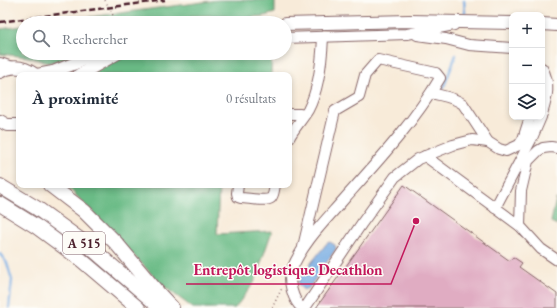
<!DOCTYPE html>
<html lang="fr">
<meta charset="utf-8">
<style>
:root{--surface:#fff;--page:#f6f6f7;--text:#1f2937;--muted:#747a83;--line:#e0e1e3}
body{margin:0;font-family:"EB Garamond",serif;background:var(--page);color:var(--text)}
.controls{position:absolute;right:12px;top:12px;display:grid;overflow:hidden;border-radius:8px;box-shadow:0 2px 6px #0003}
.controls button{width:36px;height:36px;display:grid;place-items:center;padding:0;border:0;border-bottom:1px solid var(--line);background:var(--surface);color:var(--text);font:20px sans-serif}
.list{margin:0;padding:0;list-style:none}
h2{display:flex;justify-content:space-between;align-items:center;height:52px;margin:0;padding:0 16px;font-size:17px}
h2 small{font-size:13px;font-weight:400;color:var(--muted)}
.icon{flex:none;width:22px;height:22px;fill:none;stroke:currentColor;stroke-width:2;stroke-linecap:round;stroke-linejoin:round}
.map{position:relative;flex:none;width:557px;height:308px;overflow:hidden}
.search{position:absolute;background:var(--surface);box-shadow:0 2px 6px #0003;left:16px;top:16px;width:276px;height:44px;display:flex;align-items:center;gap:10px;box-sizing:border-box;padding:0 14px;border-radius:22px;color:var(--muted);font-size:15px}
.panel{position:absolute;background:var(--surface);box-shadow:0 2px 6px #0003;left:16px;top:72px;width:276px;height:116px;border-radius:8px}
.map>svg:first-child{display:block}
</style>
<div class="map">
<svg width="557" height="308" viewBox="0 0 557 308">
<rect width="100%" height="100%" fill="#fdfcf7"/>
<filter id="ink" filterUnits="userSpaceOnUse"><feTurbulence type="fractalNoise" baseFrequency=".025" numOctaves="2"/><feDisplacementMap in="SourceGraphic" scale="8" xChannelSelector="R" yChannelSelector="G"/><feConvolveMatrix kernelMatrix="1 2 1 2 8 2 1 2 1" color-interpolation-filters="sRGB"/></filter>
<filter id="wash" filterUnits="userSpaceOnUse"><feTurbulence type="fractalNoise" baseFrequency=".012" numOctaves="4" result="noise"/><feDisplacementMap in="SourceGraphic" scale="16" xChannelSelector="R" yChannelSelector="G"/><feGaussianBlur stdDeviation="0.9" result="paint"/><feColorMatrix in="noise" values="0 0 0 0 0 0 0 0 0 0 0 0 0 0 0 0 0 1.4 0 .05"/><feComposite in="paint" operator="in"/></filter>
<g filter="url(#wash)">
<rect width="100%" height="100%" fill="#f8ebd9"/>
<g fill="#6abb86" stroke="#5a6d58">
<path d="M218,0H275V13L264,16L226,19V15L190,16L188,23H45Z"/>
<path d="M23,26V53H84L48,63L29,57L0,54V29Z"/>
<path d="M130,53H272L271,75H89Z"/>
<path d="M66,185H219L217,234L272,231L254,283L235,308H193L162,285Z"/>
<path d="M556,199H557V225L551,222Z"/>
</g>
<path fill="#74aae2" stroke="#5f6486" d="M330,242L335,245L336,249L308,289L304,290C298,286 297,283 300,277L327,243Z"/>
<g fill="none" stroke-linecap="round" stroke-linejoin="round">
<g stroke="#74aae2" stroke-width="2.5">
<path d="M464,0L465,13"/>
<path d="M443,89L456,55"/>
<path d="M0,254L7,263L12,280L9,308"/>
</g>
</g>
<g id="blocks">
<path fill="#e0acc2" d="M404,185L510,261L513,257L522,263L519,267L557,294V308H316Z"/>
</g>
</g>
<g filter="url(#ink)">
<use href="#blocks" fill-opacity="0" stroke="#876668" stroke-width="1"/>
<g fill="none" stroke-linecap="round" stroke-linejoin="round">
<defs>
<g id="minor">
<path d="M417,35L446,39L469,45L512,48"/>
<path d="M285,38L407,34L454,25"/>
<path d="M0,63L12,67"/>
<path d="M542,68C551,83 547,98 542,114"/>
<path d="M431,93C442,96 454,97 463,104L488,142L499,149L506,151L519,145L523,139L530,117"/>
<path d="M289,114H299L304,115"/>
<path d="M289,138C294,128 302,120 308,110C319,89 322,60 323,37"/>
<path d="M425,156L520,226L541,249L557,260"/>
<path d="M238,185L237,193L238,197L241,198C248,198 266,202 271,198C274,195 274,189 275,185"/>
<path d="M495,208L532,138L541,117"/>
<path d="M520,226L521,191L528,161L538,151L543,148L551,147L557,148"/>
<path d="M302,308C293,301 287,280 292,269C303,242 326,220 345,198C379,160 414,122 440,78L436,73L378,60L365,75L359,97L335,111L303,247"/>
<path d="M305,308L362,223L395,177L418,159L453,145L472,140L488,142"/>
</g>
<g id="major">
<path d="M285,24L409,21L512,23"/>
<path d="M542,24L557,25"/>
<path d="M0,72C13,64 25,67 36,75"/>
<path d="M37,75L53,72L73,64L97,53"/>
<path d="M79,75L118,53"/>
<path d="M0,121L7,125H19"/>
</g>
<g id="highway">
<path d="M50,185L84,211L116,243L158,293L172,308"/>
<path d="M0,186L38,209L90,247L161,308"/>
<path d="M0,204L37,227L79,258L138,308"/>
</g>
</defs>
<use href="#minor" stroke="#876668" stroke-width="12"/>
<use href="#major" stroke="#876668" stroke-width="14"/>
<use href="#highway" stroke="#876668" stroke-width="16"/>
<g stroke="#876668" stroke-width="1.5" stroke-dasharray="1 3" stroke-linecap="butt">
<path d="M105,0L117,23"/>
<path d="M272,308L282,288"/>
</g>
<use href="#minor" stroke="#fff" stroke-width="10"/>
<use href="#major" stroke="#fff" stroke-width="12"/>
<use href="#highway" stroke="#fff" stroke-width="14"/>
<path stroke="#4a1f2b" stroke-width="2.5" stroke-dasharray="6 3" stroke-linecap="butt" d="M0,22L165,0"/>
</g>
</g>
<g text-anchor="middle" dominant-baseline="central" stroke-width="3" stroke-linejoin="round" paint-order="stroke">
<rect fill="#fdfcf7" stroke="#806168" stroke-width="1" x="63" y="232" width="42" height="22" rx="3"/>
<g font-size="13" font-weight="bold" fill="#4a1f2b">
<text x="84" y="243">A 515</text>
</g>
</g>
<path fill="none" stroke="#c2185b" stroke-width="1.5" d="M416 221L391 284H186"/>
<circle fill="#c2185b" stroke="#fdfcf7" stroke-width="1.5" cx="416" cy="221" r="4"/>
<g font-size="15" text-anchor="middle" font-weight="bold" fill="#c2185b" stroke="#fdfcf7" stroke-width="3" stroke-linejoin="round" paint-order="stroke">
<text x="288" y="275">Entrepôt logistique Decathlon</text>
</g>
</svg>
<div class="controls">
<button>+</button>
<button>−</button>
<button><svg class="icon" aria-label="layers" viewBox="0 0 24 24"><path d="M12 4l9 5-9 5-9-5zM3 14l9 5 9-5"/></svg></button>
</div>
<div class="search"><svg class="icon" aria-label="search" viewBox="0 0 24 24"><circle cx="10" cy="10" r="6"/><path d="M15 15l6 6"/></svg>Rechercher</div>
<section class="panel">
<h2>À proximité<small>0 résultats</small></h2>
<ul class="list">
</ul>
</section>
</div>
